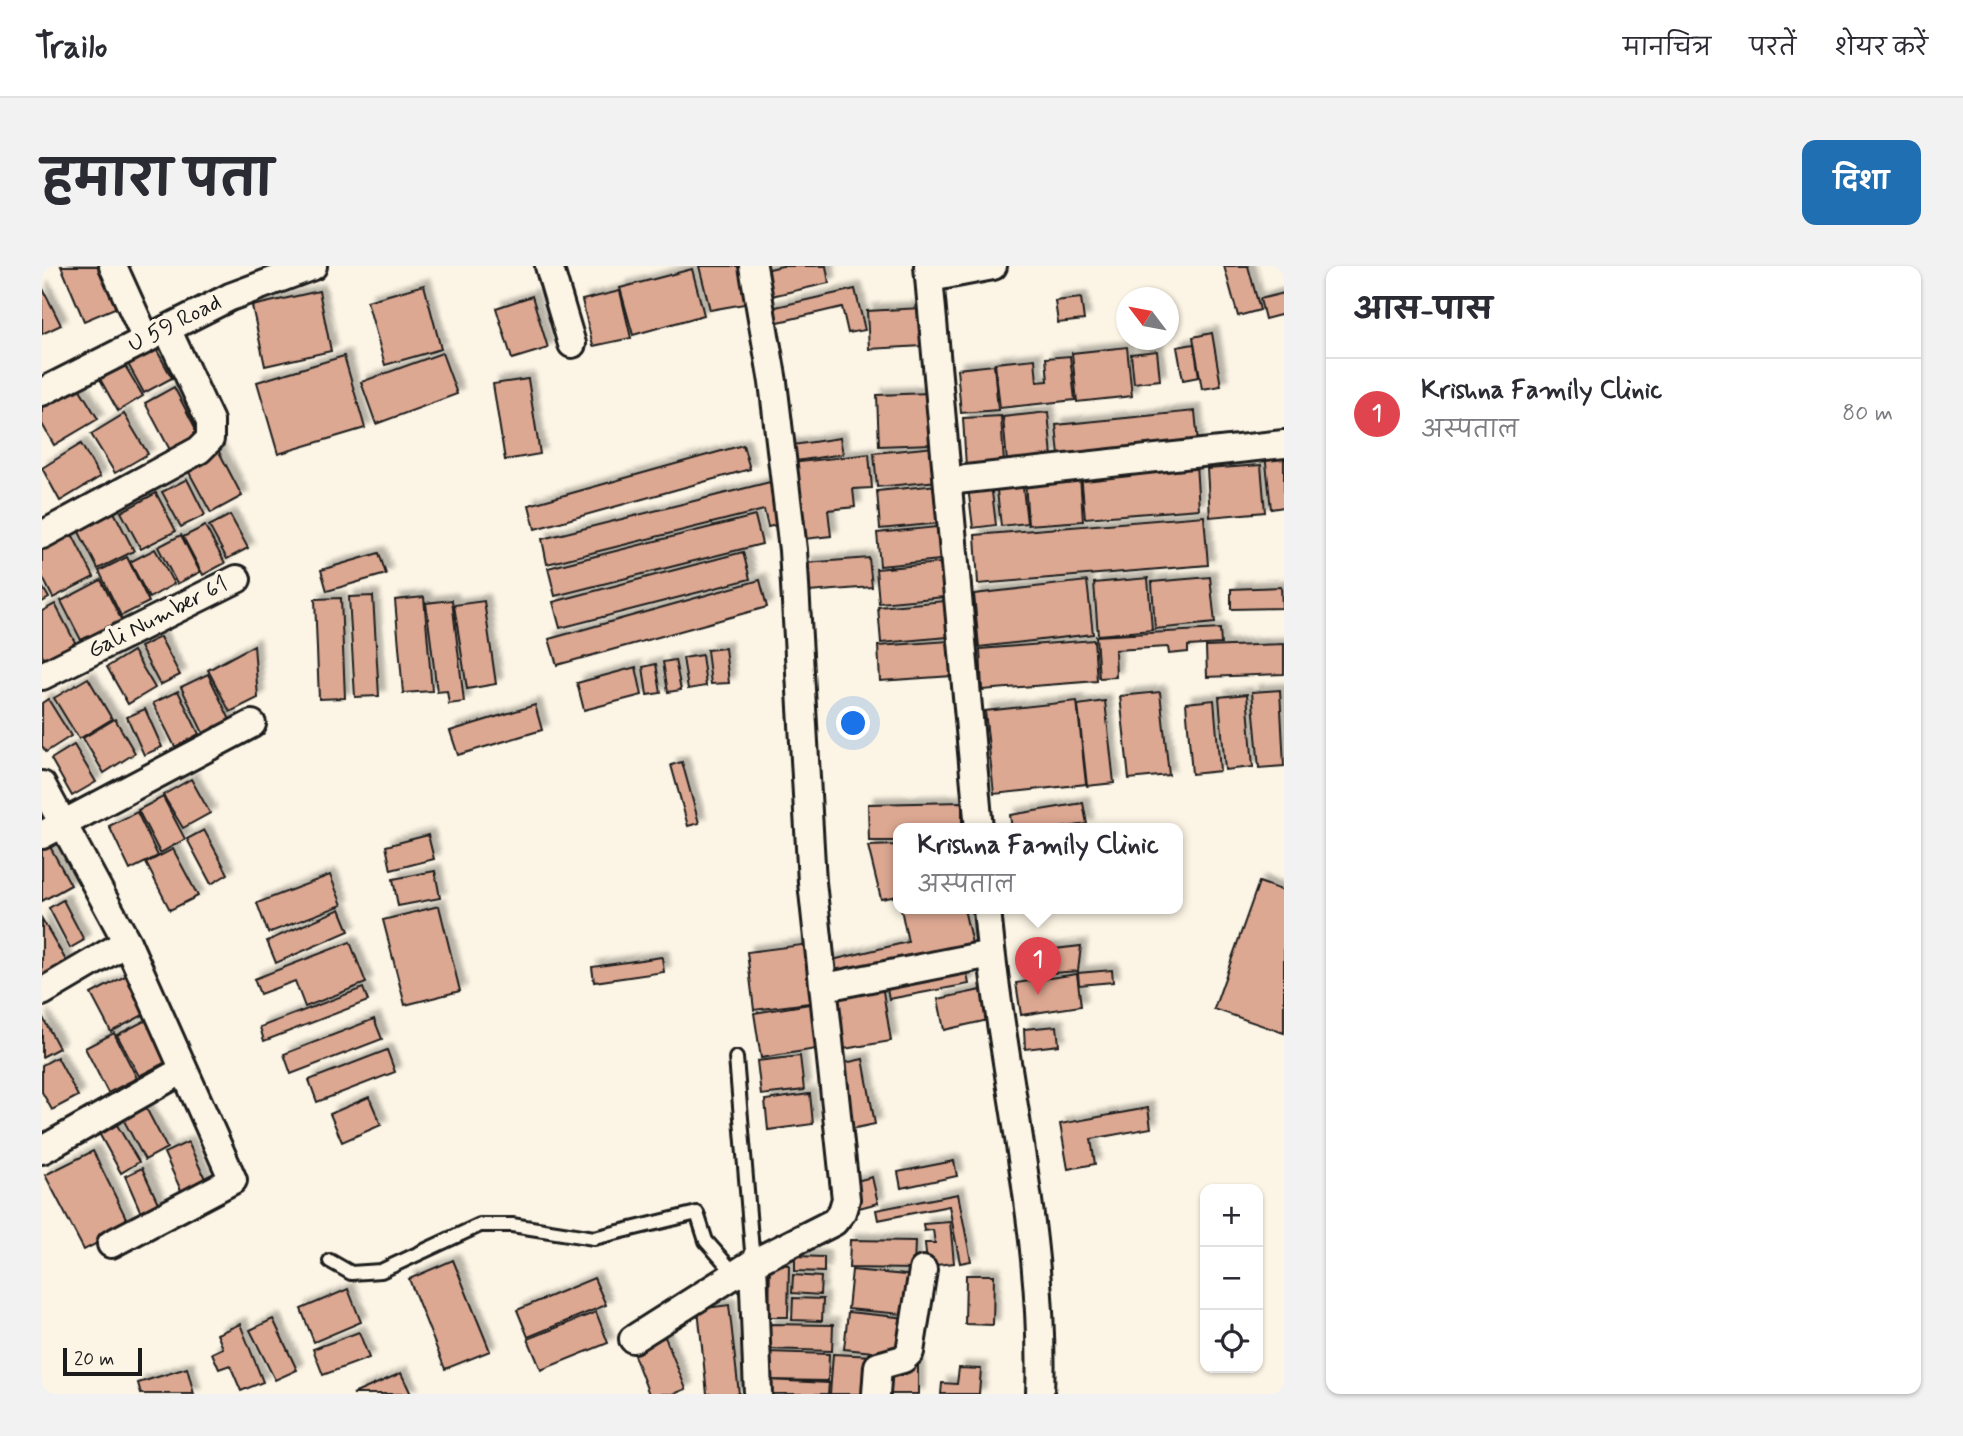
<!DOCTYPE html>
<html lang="hi">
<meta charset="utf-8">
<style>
:root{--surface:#fff;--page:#f2f2f3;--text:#2b2b33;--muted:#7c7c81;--line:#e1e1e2;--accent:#1f6fb2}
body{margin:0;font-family:Mynerve,"Playpen Sans Deva",sans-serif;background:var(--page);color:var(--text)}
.controls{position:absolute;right:21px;bottom:21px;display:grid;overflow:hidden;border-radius:14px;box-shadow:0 2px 5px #0004}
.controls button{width:63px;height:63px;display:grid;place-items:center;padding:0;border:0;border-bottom:2px solid var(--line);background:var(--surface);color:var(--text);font:35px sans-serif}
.compass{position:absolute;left:1074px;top:21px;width:63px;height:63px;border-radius:50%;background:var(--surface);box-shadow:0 2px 5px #0004;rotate:302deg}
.scale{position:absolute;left:21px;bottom:18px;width:79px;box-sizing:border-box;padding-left:7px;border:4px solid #1c1c1c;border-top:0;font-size:19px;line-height:24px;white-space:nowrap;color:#1c1c1c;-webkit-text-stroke:5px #fcf5e5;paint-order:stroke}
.you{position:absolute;left:812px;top:458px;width:24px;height:24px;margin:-18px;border:5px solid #fff;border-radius:50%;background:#1a73e8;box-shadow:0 0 0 10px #1a73e833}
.badge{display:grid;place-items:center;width:46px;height:46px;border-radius:50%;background:var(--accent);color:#fff;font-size:23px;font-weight:700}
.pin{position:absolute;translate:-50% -58px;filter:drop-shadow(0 2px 4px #0008)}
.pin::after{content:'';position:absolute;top:37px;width:24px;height:21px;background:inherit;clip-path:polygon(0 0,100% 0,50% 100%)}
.popup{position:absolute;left:851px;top:557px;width:290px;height:91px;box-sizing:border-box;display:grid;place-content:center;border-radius:14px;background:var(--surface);filter:drop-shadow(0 2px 5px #0005);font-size:23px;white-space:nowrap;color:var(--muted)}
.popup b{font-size:26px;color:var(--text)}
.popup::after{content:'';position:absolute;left:50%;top:100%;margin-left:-14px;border:14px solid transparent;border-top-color:var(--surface)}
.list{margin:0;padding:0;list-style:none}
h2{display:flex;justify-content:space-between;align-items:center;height:91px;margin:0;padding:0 28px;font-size:30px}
h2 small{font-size:23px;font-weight:400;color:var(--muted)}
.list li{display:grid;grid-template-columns:46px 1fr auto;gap:21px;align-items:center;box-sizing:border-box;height:112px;padding:0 28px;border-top:2px solid var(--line)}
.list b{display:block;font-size:26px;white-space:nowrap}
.list p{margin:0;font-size:23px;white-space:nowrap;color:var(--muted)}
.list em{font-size:23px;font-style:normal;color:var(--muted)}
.icon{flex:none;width:38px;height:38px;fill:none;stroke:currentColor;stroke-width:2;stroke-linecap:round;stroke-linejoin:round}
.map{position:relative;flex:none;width:1242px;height:1128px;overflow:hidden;border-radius:14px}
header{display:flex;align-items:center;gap:42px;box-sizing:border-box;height:98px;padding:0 35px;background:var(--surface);border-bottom:2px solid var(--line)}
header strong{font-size:33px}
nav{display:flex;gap:38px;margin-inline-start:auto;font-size:24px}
.intro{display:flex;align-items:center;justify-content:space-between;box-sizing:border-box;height:168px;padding:0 42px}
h1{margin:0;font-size:49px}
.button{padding:18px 32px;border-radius:14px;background:var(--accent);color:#fff;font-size:24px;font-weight:700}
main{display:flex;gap:42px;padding:0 42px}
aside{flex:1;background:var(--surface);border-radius:14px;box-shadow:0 2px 5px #0004}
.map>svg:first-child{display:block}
</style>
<header>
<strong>Trailo</strong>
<nav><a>मानचित्र</a><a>परतें</a><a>शेयर करें</a></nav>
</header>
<div class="intro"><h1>हमारा पता</h1><a class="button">दिशा</a></div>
<main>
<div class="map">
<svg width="1242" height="1128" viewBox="0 0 1242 1128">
<defs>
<filter id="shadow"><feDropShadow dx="6" dy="-6" stdDeviation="2" flood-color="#0004"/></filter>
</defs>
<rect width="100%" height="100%" fill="#fcf5e5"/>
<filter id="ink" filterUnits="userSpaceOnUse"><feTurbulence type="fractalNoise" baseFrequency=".0143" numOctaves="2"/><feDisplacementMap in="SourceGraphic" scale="14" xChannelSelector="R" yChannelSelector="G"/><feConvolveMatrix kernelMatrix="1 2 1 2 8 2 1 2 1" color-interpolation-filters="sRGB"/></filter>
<g filter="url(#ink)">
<g fill="#dda892" stroke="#1c1c1c" stroke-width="2" filter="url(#shadow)">
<path d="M19,0H64L80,39L42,55Z"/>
<path d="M657,0H701L708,37L668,44Z"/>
<path d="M740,0H784L787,17L725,31L719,5Z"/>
<path d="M1182,0H1206L1218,44L1196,50Z"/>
<path d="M650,3L662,49L591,69L578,22Z"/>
<path d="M382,19L399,83L343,99L325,35Z"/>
<path d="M0,21L19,59L0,68Z"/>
<path d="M813,23L823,64L806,67L800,41L728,58L725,43Z"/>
<path d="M277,25L289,85L223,100L210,40Z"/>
<path d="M578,25L589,72L551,80L540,34Z"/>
<path d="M1242,27V48L1223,53L1218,33Z"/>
<path d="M490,30L506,82L470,93L454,42Z"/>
<path d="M1039,32L1042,54L1016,57L1013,35Z"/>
<path d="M879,42L881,80L827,83L825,45Z"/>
<path d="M1170,67L1179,120L1160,123L1151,71Z"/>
<path d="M108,72L130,112L102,127L80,87Z"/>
<path d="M1152,78L1157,111L1141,114L1135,81Z"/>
<path d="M1085,81L1090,130L1035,136L1030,87Z"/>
<path d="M1115,85L1118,114L1092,117L1089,88Z"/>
<path d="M400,87L415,128L334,158L319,116Z"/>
<path d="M302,90L323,162L236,188L215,116Z"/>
<path d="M1028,90L1033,134L958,142L953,97L993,93L995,116L1006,115L1004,92Z"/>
<path d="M82,98L101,130L76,145L58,113Z"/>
<path d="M952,99L956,144L919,147L915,103Z"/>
<path d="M486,113L498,188L463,194L451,118Z"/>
<path d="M34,117L56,153L12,179L0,158V138Z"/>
<path d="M132,121L157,169L128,184L103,137Z"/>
<path d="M887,127L889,178L837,180L835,129Z"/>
<path d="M1153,145L1156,177L1017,190L1014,159Z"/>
<path d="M1006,146L1010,191L965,196L961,151Z"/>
<path d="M82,148L106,188L73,207L49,168Z"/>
<path d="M959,150L962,198L924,201L921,152Z"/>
<path d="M798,172L801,188L747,196L744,180Z"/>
<path d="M39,178L58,211L18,235L0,202Z"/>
<path d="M701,179L708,203L493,263L487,239Z"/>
<path d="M893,181L896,215L835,221L832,187Z"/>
<path d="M175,182L200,230L169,247L143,199Z"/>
<path d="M1242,186V241L1229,243L1223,188Z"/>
<path d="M827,188L830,222L811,223L813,241L786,244L789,270L762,273L749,197Z"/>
<path d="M1154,198L1157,243L1043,252L1039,207Z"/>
<path d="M1219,199L1223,246L1168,251L1165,203Z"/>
<path d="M1038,209L1041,255L986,259L983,213Z"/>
<path d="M145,213L163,249L139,261L120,226Z"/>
<path d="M980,213L985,257L959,260L954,216Z"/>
<path d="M728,216L739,258L726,261L722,244L505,298L500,273Z"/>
<path d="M949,218L954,259L931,262L926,221Z"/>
<path d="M896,219L899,257L838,263L835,225Z"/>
<path d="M114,227L134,265L99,283L79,246Z"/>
<path d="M72,246L92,285L56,303L36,264Z"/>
<path d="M188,249L206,282L185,293L167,260Z"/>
<path d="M713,250L720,278L513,330L506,302Z"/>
<path d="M1162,250L1166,299L936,318L933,269Z"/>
<path d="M163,260L183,297L161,309L141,271Z"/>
<path d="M895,261L898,294L838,300L835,267Z"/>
<path d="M30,268L52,311L11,332L0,310V283Z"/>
<path d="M139,269L158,306L135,318L116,281Z"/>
<path d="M113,283L132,318L107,332L88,296Z"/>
<path d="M701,286L708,313L518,362L511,336Z"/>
<path d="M337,287L344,308L285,325L279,304Z"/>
<path d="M85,291L107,336L79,350L57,305Z"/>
<path d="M827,292L830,321L767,326L764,297Z"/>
<path d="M899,297L902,331L837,337L834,303Z"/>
<path d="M1168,311L1173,357L1113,363L1110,316Z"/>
<path d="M1106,312L1110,364L1056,369L1052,317Z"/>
<path d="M59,314L80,355L40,376L19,335Z"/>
<path d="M718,314L725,341L515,399L507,373Z"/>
<path d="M1045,315L1051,368L937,381L932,328Z"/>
<path d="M0,320L7,332L0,336Z"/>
<path d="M1239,321L1240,342L1189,343V323Z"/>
<path d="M331,330L337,430L313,431L307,331Z"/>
<path d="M382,331L390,425L361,427L353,334Z"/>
<path d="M299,332L303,432L277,433L273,333Z"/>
<path d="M410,334L422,436L407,438L405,425L395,426L384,337Z"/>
<path d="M442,335L454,418L425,423L412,339Z"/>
<path d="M903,335L906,371L839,377L836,341Z"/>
<path d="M13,338L34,378L3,395L0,389V345Z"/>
<path d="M1178,363L1179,378L1146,380V386L1127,388L1126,381L1073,384L1074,411L1057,412L1054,370Z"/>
<path d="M118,371L138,409L118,419L98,381Z"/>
<path d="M1052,374L1055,415L940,424L938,383Z"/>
<path d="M907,375L910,410L838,415L836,380Z"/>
<path d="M1242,378V408L1165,411L1164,381Z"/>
<path d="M212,379L216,432L188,446L166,404Z"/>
<path d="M683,382L687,417L669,418L665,384Z"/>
<path d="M91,385L113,422L86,438L65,401Z"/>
<path d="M660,389L664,420L646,423L641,392Z"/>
<path d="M633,394L639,424L626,426L621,396Z"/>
<path d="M614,398L619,427L605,429L601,401Z"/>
<path d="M594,401L600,429L542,444L535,417Z"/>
<path d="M166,408L190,458L163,471L139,421Z"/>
<path d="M46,412L70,453L37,473L12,432Z"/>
<path d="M1238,424L1242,500L1217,502L1210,426Z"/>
<path d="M136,425L157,468L133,481L111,437Z"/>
<path d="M1118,426L1127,509L1087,513L1078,430Z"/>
<path d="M1205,428L1211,501L1183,504L1177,431Z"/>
<path d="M6,433L29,470L4,486L0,480V437Z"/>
<path d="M1172,434L1178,505L1150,508L1144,437Z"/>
<path d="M1035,435L1044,518L952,528L943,445Z"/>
<path d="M1063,435L1072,517L1045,520L1036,439Z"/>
<path d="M493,439L500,464L416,489L408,465Z"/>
<path d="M103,443L120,481L102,489L85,451Z"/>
<path d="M73,453L93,487L62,507L41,472Z"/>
<path d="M32,479L54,516L30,530L9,493Z"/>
<path d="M640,496L657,557L646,560L629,499Z"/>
<path d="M149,513L168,547L141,562L121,529Z"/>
<path d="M121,531L143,573L118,587L96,544Z"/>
<path d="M920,536V563H856V575H827L826,538Z"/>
<path d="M1041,537L1045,558L1012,563H970L968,549Z"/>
<path d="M95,546L116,590L88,604L67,560Z"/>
<path d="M162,564L186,608L169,618L145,573Z"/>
<path d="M386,569L392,593L349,604L344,580Z"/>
<path d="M6,577L29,619L0,635V580Z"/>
<path d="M856,579V630L839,633L826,580Z"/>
<path d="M131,583L156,630L128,644L104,597Z"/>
<path d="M393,605L398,632L356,640L351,613Z"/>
<path d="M288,609L300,639L226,667L215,637Z"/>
<path d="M1217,616L1242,625V767L1172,743Z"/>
<path d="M21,634L42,674L28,682L7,642Z"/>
<path d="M397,640L418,725L363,739L341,654Z"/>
<path d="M298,643L307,665L234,697L225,675Z"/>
<path d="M859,643H922L931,682L790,715L786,695L866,676Z"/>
<path d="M0,653L26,698L0,713Z"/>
<path d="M308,676L324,717L263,741L253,715L218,728L212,713Z"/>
<path d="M767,678L775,736L712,744L705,686Z"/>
<path d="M1039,680L1036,705L986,709L987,686Z"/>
<path d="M620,691L622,706L552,716L550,701Z"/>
<path d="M923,698L927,718L847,733L843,712Z"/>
<path d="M1070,704L1071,716L1037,719L1036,707Z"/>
<path d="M1035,708L1039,740L979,749L974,717Z"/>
<path d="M85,709L105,747L69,766L49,728Z"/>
<path d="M840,719L849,775L796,784L787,727Z"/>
<path d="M321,722L326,735L222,775L218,761Z"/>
<path d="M939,724L946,754L902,764L896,733Z"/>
<path d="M774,737L780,782L719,792L712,747Z"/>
<path d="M0,750L17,782L0,791Z"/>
<path d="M106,753L128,794L97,810L75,769Z"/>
<path d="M332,753L340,773L249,808L242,788Z"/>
<path d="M1015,760L1017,779L983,783L982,763Z"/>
<path d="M72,767L95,812L66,827L43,782Z"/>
<path d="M345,784L353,806L275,836L267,814Z"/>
<path d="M758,790L762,824L719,829L715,795Z"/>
<path d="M15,791L36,830L10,844L0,826V799Z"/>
<path d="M821,793L833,858L809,863L798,798Z"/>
<path d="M768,828L771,858L726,864L723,834Z"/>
<path d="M327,831L339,859L300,876L288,848Z"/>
<path d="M104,842L125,882L103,894L81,853Z"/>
<path d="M1106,842L1109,862L1049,873L1053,898L1026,903L1018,858Z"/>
<path d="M75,859L97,896L79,907L58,869Z"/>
<path d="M146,876L165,917L141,929L122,887Z"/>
<path d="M51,885L88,960L42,984L3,909Z"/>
<path d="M912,895L915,910L859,922L856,906Z"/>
<path d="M100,902L121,948L103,956L83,910Z"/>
<path d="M830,911L836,937L817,942L810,916Z"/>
<path d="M916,928L929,995L918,997L907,940L836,954L834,944Z"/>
<path d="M908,956L912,997L885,1000L883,977H893L891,964L882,965L881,958Z"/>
<path d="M808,974L873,975L872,1003L807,1002Z"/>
<path d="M753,990L782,991V1006L753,1005Z"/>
<path d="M411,994L448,1085L403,1103L367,1013Z"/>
<path d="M728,998L747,999L746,1051H727Z"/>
<path d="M810,1004L874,1010L870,1049L806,1043Z"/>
<path d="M751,1009L779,1011L778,1029L750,1027Z"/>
<path d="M924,1009H952L951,1059L923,1058Z"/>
<path d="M552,1012L564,1039L486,1071L475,1044Z"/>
<path d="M306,1023L319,1056L272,1076L259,1043Z"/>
<path d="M751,1032L781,1033L780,1055L750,1054Z"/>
<path d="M687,1039L697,1128H665L656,1043Z"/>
<path d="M554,1046L566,1077L499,1104L486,1073Z"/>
<path d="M806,1046L865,1052L861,1089L802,1083Z"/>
<path d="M231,1053L255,1104L233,1114L208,1064Z"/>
<path d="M198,1058L221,1116L199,1125L188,1099L177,1103L170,1087L181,1082L175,1068Z"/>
<path d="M727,1058L791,1059L790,1085L726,1083Z"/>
<path d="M317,1066L327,1092L281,1109L271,1083Z"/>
<path d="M623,1071L644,1123L632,1128H607L590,1084Z"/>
<path d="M725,1086L787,1088L786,1115L725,1114Z"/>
<path d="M791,1088L832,1090L830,1128H788Z"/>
<path d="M876,1099V1128H840L839,1100Z"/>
<path d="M145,1102L152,1128H99L96,1117Z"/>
<path d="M917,1102L939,1103L937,1128H899L900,1117L915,1118Z"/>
<path d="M359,1107L369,1128H311Z"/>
<path d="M724,1114L787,1117L786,1128H724Z"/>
</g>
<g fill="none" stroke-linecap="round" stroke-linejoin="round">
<defs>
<g id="lane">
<path d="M694,792L711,997"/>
<path d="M288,995L309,1007L339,1005L438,959H470L552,972L655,947L664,975L693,1008"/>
</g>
<g id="street">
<path d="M71,0L104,73"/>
<path d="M507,0L530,78"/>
<path d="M711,0L731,116L751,284L770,616L804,933L800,946L792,956L711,997L716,1128"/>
<path d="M886,0L937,563"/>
<path d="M888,12L951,0"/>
<path d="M0,126L188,31L271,0"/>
<path d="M906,215L1242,178"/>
<path d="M0,269L157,184L168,173V155L125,63"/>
<path d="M0,410L195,313"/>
<path d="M0,519L85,676L191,914L69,978"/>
<path d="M0,569L210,458"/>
<path d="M945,643C959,805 1004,965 998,1128"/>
<path d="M783,721L949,688"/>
<path d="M0,726L85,676"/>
<path d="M0,884L141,804"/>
<path d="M591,1073L711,997"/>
<path d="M834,1128L836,1100L861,1093L868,1086L881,1004"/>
</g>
</defs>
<use href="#lane" stroke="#1c1c1c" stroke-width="18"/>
<use href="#street" stroke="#1c1c1c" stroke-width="32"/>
<use href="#lane" stroke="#fcf5e5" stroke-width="12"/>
<use href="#street" stroke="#fcf5e5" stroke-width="26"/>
</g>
</g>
<g text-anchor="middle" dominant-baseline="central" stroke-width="7" stroke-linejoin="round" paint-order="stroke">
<g font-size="23" fill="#1c1c1c" stroke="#fcf5e5">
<text transform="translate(133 58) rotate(-27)">U 59 Road</text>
<text transform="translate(116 352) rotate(-27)">Gali Number 61</text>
</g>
</g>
</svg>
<div class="controls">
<button>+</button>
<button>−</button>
<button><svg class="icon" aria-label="locate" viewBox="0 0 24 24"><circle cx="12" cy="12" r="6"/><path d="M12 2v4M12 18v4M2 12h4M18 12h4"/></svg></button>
</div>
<svg class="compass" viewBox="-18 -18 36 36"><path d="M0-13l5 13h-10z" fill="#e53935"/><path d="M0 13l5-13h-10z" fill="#7c7c81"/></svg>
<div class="scale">20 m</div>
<div class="you"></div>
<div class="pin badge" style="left:996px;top:729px;background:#e0444e">1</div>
<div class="popup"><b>Krishna Family Clinic</b>अस्पताल</div>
</div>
<aside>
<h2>आस-पास<small></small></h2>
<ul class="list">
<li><span class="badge" style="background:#e0444e">1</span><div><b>Krishna Family Clinic</b><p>अस्पताल</p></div><em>80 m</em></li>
</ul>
</aside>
</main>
